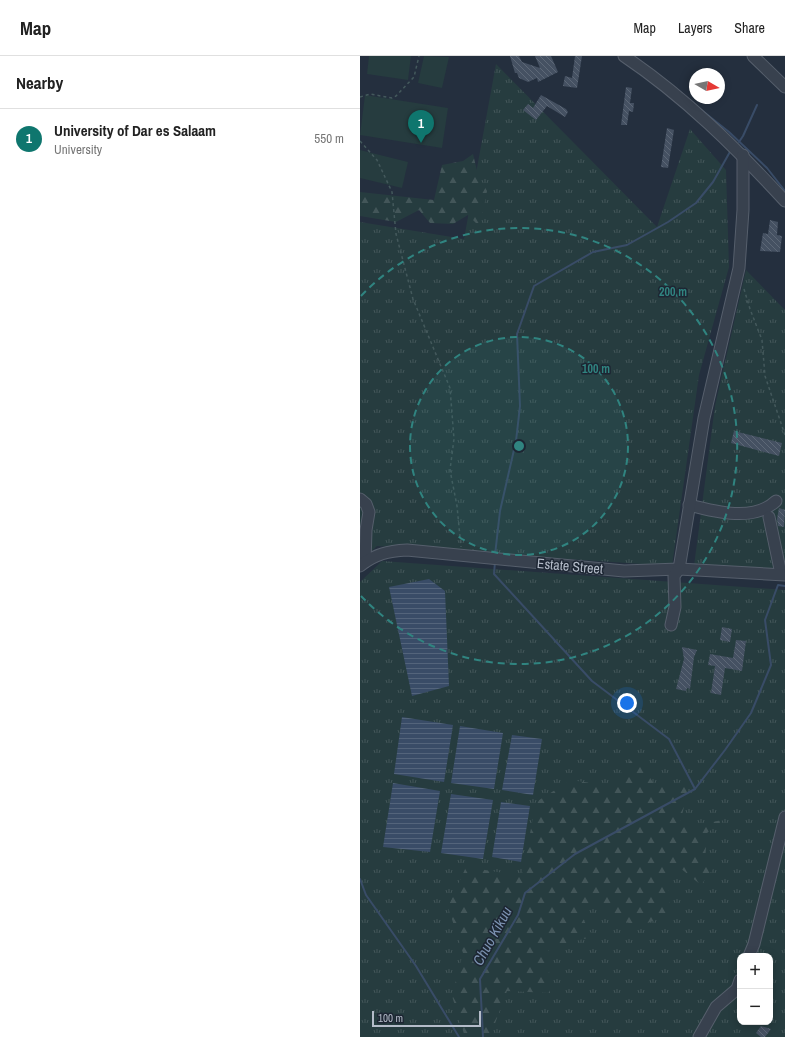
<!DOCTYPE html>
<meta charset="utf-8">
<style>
:root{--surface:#fff;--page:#f6f6f6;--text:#222;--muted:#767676;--line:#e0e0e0;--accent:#0f766e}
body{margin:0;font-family:"Archivo Narrow",sans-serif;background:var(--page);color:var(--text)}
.controls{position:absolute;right:12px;bottom:12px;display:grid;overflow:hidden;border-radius:8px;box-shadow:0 2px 10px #0003}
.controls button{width:36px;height:36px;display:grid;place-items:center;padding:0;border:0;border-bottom:1px solid var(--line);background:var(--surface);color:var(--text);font:20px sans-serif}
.compass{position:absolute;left:329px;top:12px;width:36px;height:36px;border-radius:50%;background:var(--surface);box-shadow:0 2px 10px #0003;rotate:99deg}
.scale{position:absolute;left:12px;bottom:10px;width:109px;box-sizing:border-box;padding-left:4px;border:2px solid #b4bcc9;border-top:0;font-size:11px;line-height:14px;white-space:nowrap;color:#b4bcc9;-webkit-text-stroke:3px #1d2633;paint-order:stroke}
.you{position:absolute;left:267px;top:647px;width:14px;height:14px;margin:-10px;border:3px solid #fff;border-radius:50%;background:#1a73e8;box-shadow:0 0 0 6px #1a73e833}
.badge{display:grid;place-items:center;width:26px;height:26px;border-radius:50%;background:var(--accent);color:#fff;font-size:13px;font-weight:700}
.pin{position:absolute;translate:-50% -33px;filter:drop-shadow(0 1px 2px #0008)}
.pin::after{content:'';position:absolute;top:21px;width:14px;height:12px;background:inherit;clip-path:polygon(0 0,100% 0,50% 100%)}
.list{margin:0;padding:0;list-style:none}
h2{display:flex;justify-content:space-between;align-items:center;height:52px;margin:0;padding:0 16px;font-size:17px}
h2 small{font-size:13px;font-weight:400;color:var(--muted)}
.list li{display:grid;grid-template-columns:26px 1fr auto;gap:12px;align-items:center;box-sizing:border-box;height:60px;padding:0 16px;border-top:1px solid var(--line)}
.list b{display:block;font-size:15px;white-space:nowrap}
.list p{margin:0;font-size:13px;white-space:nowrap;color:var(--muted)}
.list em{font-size:13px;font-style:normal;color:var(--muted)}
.map{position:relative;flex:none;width:425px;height:981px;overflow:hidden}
header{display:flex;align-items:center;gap:24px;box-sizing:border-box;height:56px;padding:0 20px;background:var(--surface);border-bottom:1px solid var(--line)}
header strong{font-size:19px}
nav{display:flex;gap:22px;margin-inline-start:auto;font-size:14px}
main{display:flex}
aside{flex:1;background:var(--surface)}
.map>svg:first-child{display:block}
</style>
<header>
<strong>Map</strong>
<nav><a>Map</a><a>Layers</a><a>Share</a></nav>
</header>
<main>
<aside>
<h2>Nearby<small></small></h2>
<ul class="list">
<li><span class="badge">1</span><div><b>University of Dar es Salaam</b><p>University</p></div><em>550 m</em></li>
</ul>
</aside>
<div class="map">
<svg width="425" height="981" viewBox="0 0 425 981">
<defs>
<pattern id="grass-tufts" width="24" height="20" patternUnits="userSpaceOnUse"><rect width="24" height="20" fill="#263c3f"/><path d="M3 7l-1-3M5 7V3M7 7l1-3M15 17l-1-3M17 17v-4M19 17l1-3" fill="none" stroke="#435659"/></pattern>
<pattern id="forest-firs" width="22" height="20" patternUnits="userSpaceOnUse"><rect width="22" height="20" fill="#263c3f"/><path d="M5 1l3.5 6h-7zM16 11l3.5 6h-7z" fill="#435659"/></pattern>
<pattern id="water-rules" width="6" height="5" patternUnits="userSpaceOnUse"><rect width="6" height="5" fill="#394c67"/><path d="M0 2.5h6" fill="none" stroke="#53647b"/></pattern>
<pattern id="building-back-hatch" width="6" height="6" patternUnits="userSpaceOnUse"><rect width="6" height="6" fill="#455162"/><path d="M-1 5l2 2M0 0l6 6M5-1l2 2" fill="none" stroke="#5d6877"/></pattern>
</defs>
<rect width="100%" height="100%" fill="#242f3e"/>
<g fill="url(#grass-tufts)" fill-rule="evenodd">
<path d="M136,8L297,171L330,73L366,114L369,211L339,319L312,510L17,490L0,506V166L104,183Z"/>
<path d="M386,214L425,254V516L334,510L355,350Z"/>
<path d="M22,505L425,534V981H0V526ZM380,900H410V966H380Z"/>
</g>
<g fill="url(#forest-firs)">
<path d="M113,98L118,119L127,135L120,171L108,159L93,168L70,167L59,154L36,166L0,160V136L74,144L82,109L103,105Z"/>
<path d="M275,699L296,731L330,725L319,772L363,764L347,777L345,805L356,809L341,829L319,811L308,827L311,858L280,870L259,864L236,841L221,859L233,881L188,891L190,937L147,935L130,981H105L92,940L103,897L88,851L106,811L162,820L176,746L211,724L250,730Z"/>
</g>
<g fill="#263c3f">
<path d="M9,0H51L48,24L7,18Z"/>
<path d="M64,0L89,1L82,32L58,27Z"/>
<path d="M5,39L88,52L82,92L0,79Z"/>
<path d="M0,94L48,106L42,132L0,122Z"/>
</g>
<g fill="url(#water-rules)">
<path d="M69,523L85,535L89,630L52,640L29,531Z"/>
<path d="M42,661L93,669L84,726L34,718Z"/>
<path d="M100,670L143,677L134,733L91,727Z"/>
<path d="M152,679L182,683L173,739L142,734Z"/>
<path d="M33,727L80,735L70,796L23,791Z"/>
<path d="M91,738L133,744L123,803L81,797Z"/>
<path d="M141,746L170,750L161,806L132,801Z"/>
</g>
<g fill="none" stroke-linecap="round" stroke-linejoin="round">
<g stroke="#394c67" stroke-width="2">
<path d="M335,49L369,76L407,112L425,135"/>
<path d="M379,86L383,80L397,49"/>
<path d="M135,499L140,455L156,385L160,350L157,278L174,230L233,196L267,189L308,166L336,147L353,126L371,94"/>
<path d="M135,506L134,518L232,625L309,683L335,733"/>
<path d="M0,823L6,839L56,910L99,981"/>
<path d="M123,981L120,923L158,859L165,837L215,798L335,733L365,694L391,657L411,609L405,564L418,529L425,530"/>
</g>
</g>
<g fill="url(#building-back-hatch)">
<path d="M150,0H159L162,6L180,12L175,0H191L198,16L178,26L177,22L168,26L159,22L157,17H155Z"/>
<path d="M215,0H222L217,32L203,30L205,20L212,22Z"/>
<path d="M266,31L272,32L270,47H274L273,56L269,55L267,69H261Z"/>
<path d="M181,39L206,53L208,56L205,61L187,50L176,64L163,54L168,48L173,52Z"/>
<path d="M307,72L314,74L308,112L301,111Z"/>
<path d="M410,164L418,166L417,179L422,180L420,196L400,195L403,177L408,178Z"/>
<path d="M374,375L422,387L419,400L371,387Z"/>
<path d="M419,452L425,454L424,471L418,470L417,463Z"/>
<path d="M362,571L372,573L370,586L360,584Z"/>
<path d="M376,584L386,585L382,615L365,612L361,639L351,637L355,610L348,609L350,598L373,602Z"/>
<path d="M322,591L337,594L334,601L330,633L327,632L326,635L316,633L324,603Z"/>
<path d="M401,970L411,973L405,981H401L396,977Z"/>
</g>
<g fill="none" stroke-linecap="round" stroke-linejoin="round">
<defs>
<g id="minor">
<path d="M264,0C325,41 376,92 425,145"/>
<path d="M393,0L425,31"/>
<path d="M0,443L6,448L9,456L6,474L5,506"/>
<path d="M329,449C356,456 394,466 416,445"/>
<path d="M409,461L421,518"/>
<path d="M0,510C15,498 28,495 47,494L264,515L319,513L425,519"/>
<path d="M311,569L315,551L314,520L319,513L344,362L379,212L383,154V99"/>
<path d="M389,900L394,888L425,761"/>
<path d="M339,981L356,951L377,933L380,924"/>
</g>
</defs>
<use href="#minor" stroke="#565f6c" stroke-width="13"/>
<g stroke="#44595c" stroke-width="1.5" stroke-dasharray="3 3" stroke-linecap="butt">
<path d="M0,41L10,38L32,42L36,40L54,21L59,0"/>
<path d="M0,85L17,104L32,136L36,178L53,243L90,332L94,383L90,414L97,450L101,491"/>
<path d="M384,233L390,253L402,284L405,320L425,379"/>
</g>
<use href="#minor" stroke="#38414e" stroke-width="11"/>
</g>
<circle cx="159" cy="390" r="109" fill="#308480" fill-opacity=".12"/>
<g fill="none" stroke="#308480" stroke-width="2" stroke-dasharray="7 5">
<circle cx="159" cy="390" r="109"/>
<path d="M1 240A218 218 0 1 1 1 540"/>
</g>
<g text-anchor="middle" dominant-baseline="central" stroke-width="3" stroke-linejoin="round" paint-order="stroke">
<g font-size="14" fill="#b4bcc9" stroke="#1d2633">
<text transform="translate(210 510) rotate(5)">Estate Street</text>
</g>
<g font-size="15" font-style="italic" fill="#7c92b1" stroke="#1d2633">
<text transform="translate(132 880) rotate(-61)">Chuo Kikuu</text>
</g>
</g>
<circle cx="159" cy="390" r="6" fill="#308480" stroke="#1d2633" stroke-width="2"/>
<g font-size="12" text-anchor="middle" font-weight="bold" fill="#308480" stroke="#1d2633" stroke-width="3" stroke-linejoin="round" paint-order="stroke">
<text x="313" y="240">200 m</text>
<text x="236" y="317">100 m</text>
</g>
</svg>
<div class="controls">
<button>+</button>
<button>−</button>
</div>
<svg class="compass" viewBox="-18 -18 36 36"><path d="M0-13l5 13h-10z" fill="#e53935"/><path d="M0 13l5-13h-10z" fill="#767676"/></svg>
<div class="scale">100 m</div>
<div class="you"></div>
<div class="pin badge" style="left:61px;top:87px">1</div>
</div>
</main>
